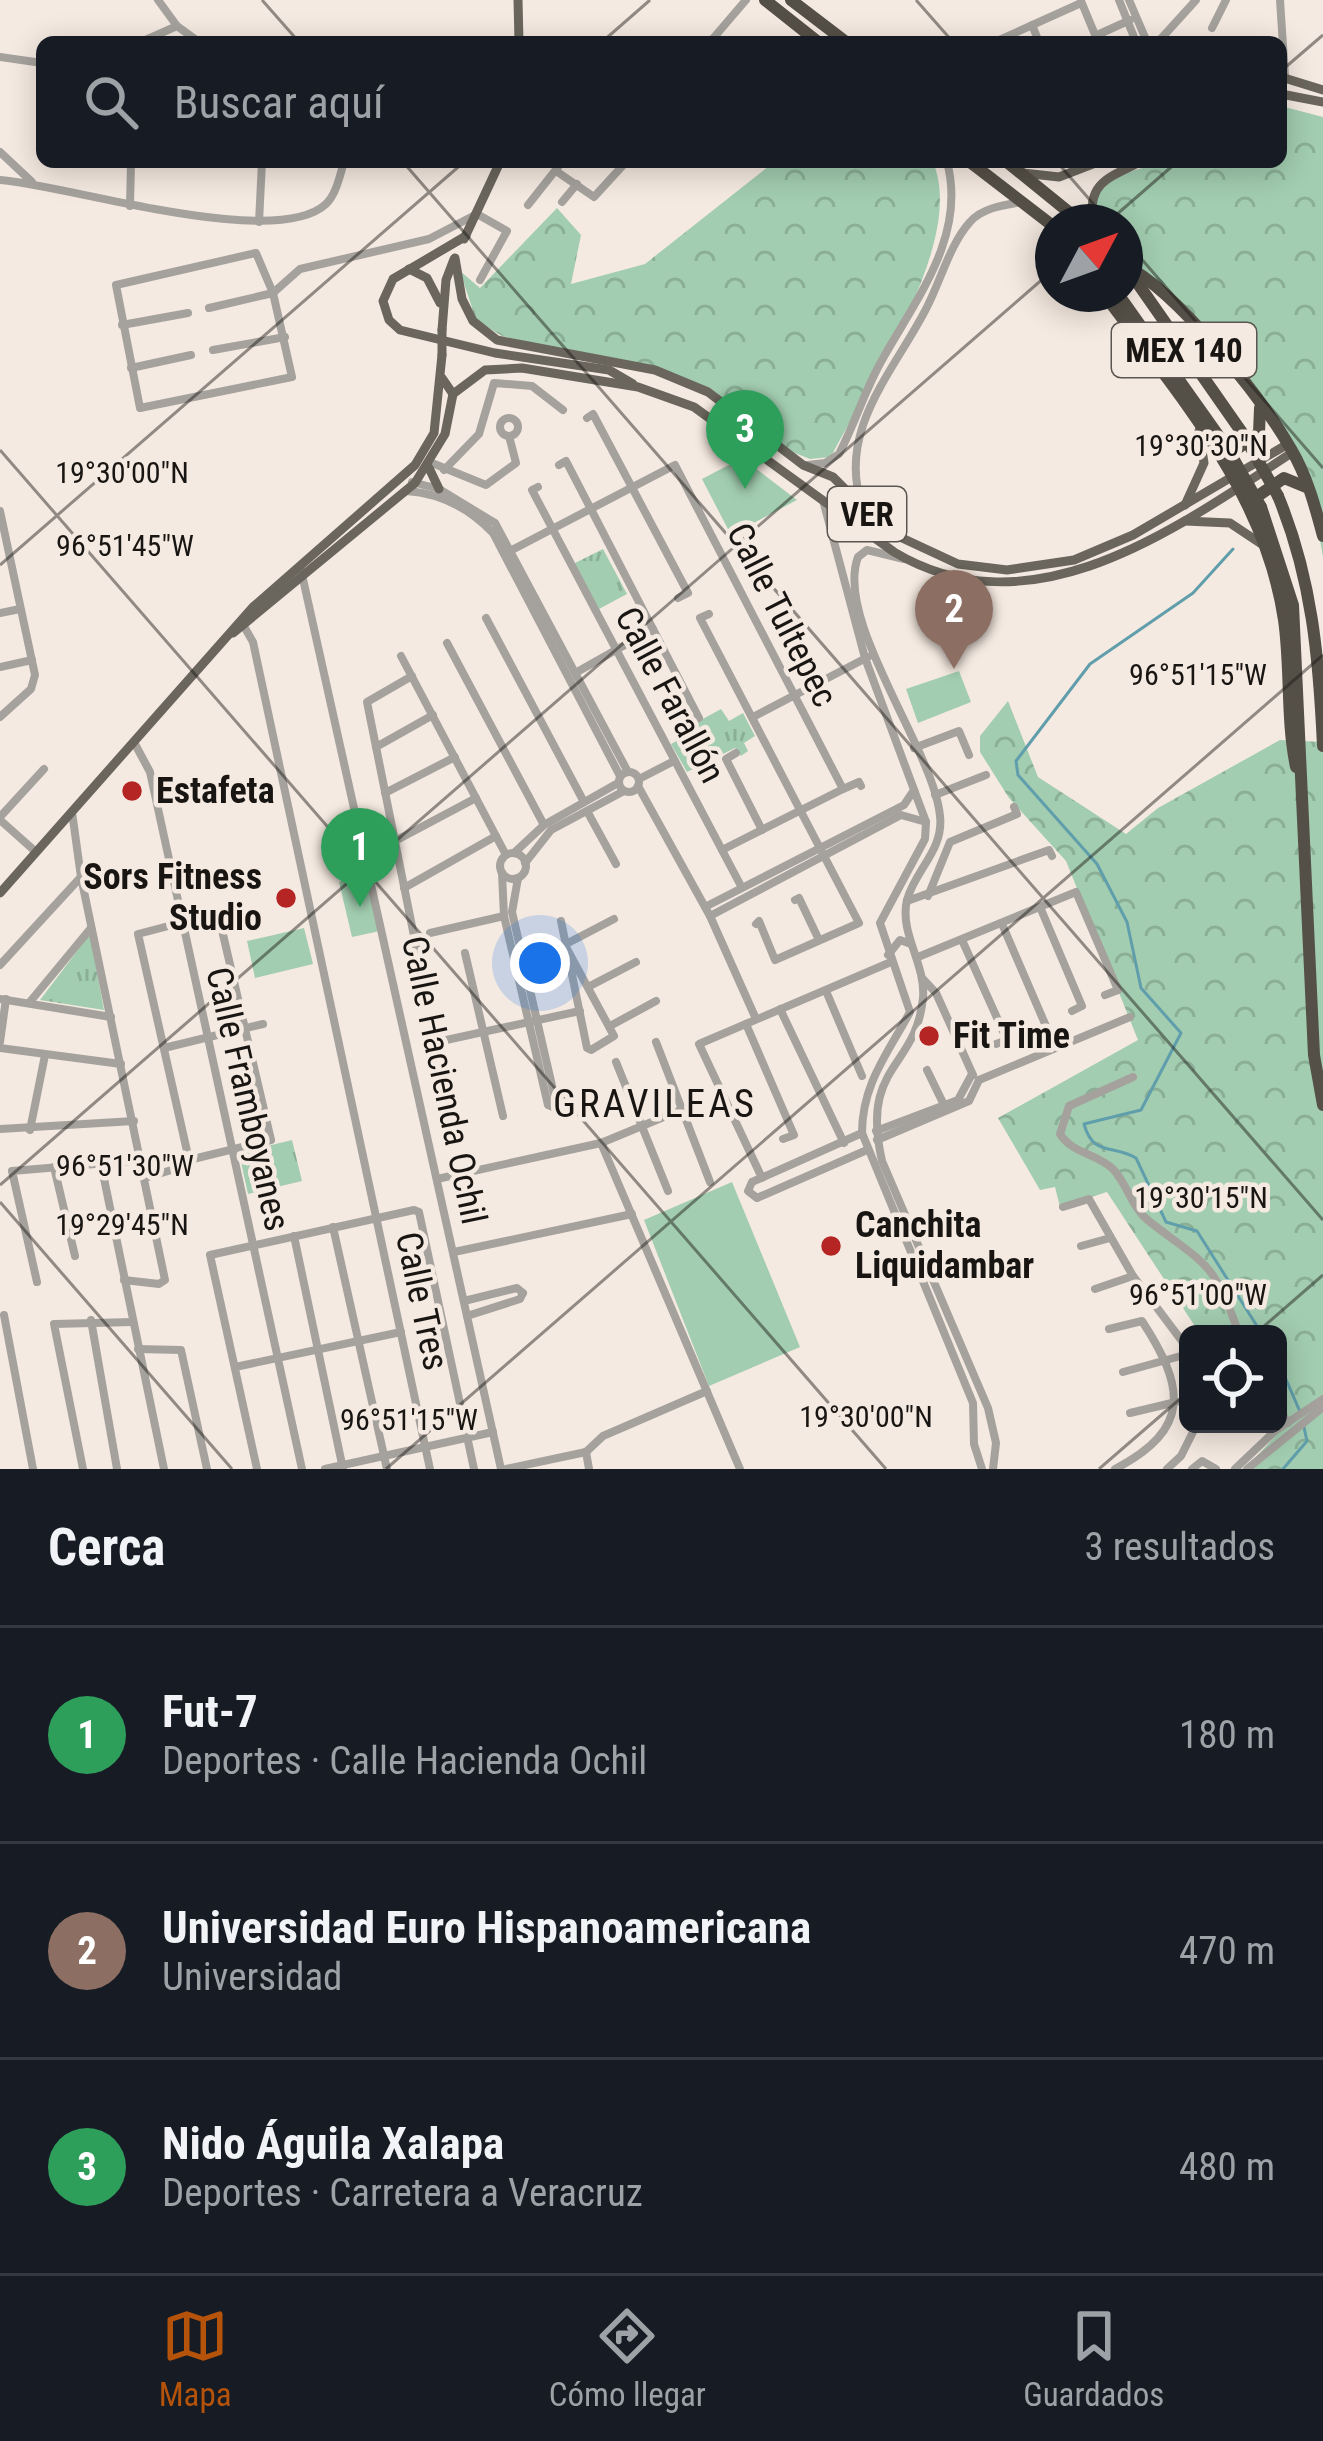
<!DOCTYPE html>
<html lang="es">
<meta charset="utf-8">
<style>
:root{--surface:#171b24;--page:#20242c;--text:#f1f3f6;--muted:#9ea1a6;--line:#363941;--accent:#b45309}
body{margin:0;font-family:"Roboto Condensed",sans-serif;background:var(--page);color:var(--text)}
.controls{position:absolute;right:36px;bottom:36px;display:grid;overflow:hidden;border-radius:18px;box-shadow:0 6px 30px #0003}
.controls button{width:108px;height:108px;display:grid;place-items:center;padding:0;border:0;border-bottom:3px solid var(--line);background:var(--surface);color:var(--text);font:60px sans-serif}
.compass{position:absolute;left:1035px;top:204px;width:108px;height:108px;border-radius:50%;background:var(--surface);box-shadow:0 6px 30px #0003;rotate:49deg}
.you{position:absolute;left:540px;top:963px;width:42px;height:42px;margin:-30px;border:9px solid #fff;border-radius:50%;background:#1a73e8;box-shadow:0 0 0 18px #1a73e833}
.badge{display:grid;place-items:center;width:78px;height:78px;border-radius:50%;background:var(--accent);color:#fff;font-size:39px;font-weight:700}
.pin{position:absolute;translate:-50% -99px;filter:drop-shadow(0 3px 6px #0008)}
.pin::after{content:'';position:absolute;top:63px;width:42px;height:36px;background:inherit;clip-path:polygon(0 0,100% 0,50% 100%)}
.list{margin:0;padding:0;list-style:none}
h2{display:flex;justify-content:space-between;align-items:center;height:156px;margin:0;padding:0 48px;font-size:51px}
h2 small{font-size:39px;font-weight:400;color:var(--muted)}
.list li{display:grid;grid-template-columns:78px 1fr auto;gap:36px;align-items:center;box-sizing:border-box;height:216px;padding:0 48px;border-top:3px solid var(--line)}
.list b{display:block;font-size:45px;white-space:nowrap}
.list p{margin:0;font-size:39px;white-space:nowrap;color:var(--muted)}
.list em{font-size:39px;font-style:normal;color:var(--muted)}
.icon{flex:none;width:66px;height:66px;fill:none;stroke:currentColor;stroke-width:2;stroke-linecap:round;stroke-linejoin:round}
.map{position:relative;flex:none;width:1323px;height:1469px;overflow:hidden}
.search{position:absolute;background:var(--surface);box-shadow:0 6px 30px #0003;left:36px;right:36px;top:36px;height:132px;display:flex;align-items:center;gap:30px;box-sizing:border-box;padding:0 42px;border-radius:18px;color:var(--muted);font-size:45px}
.sheet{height:804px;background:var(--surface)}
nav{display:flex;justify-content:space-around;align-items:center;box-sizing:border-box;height:168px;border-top:3px solid var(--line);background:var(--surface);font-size:33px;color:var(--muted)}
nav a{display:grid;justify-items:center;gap:6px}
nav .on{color:var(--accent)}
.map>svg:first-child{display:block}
</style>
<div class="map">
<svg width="1323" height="1469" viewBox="0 0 1323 1469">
<defs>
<pattern id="forest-crowns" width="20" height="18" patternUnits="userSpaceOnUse" patternTransform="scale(3)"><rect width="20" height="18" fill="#a2cdb0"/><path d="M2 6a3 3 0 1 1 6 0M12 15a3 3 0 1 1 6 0" fill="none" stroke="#8baf96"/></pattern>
<pattern id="park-tufts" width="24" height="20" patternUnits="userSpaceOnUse" patternTransform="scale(3)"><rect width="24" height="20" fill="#a2cdb0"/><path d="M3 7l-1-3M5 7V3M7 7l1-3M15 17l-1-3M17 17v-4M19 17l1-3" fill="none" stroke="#8baf96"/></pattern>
</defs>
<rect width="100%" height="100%" fill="#f5eae1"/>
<g fill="#a2cdb0">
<path d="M742,458L797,500L731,535L702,479Z"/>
<path d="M959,671L971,702L918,723L906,689Z"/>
<path d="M368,874L380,931L352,937L339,882Z"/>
<path d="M304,928L313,964L255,978L247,941Z"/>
<path d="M732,1182L800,1347L709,1386L644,1220Z"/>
</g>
<g fill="url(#forest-crowns)">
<path d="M1281,106L1323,117V557L1312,495L1274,425L1125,249V222H1101L1093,207C1110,148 1233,162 1281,162Z"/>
<path d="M774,162H933C967,241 867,386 831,457L810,459L795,453L680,378L502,336L476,320L460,271L480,288L557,208L581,235L571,284L645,264Z"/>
<path d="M1008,701L1038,777L1126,834L1158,808L1280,740L1323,742V1469H1245L1282,1429L1278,1334H1200L1107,1192L1060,1207L1055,1187L1040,1190L998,1118L1138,1040L1066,861L1009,798L980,752V736Z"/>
</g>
<g fill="url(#park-tufts)">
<path d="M603,549L627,594L597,610L573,564Z"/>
<path d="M721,709L729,721L743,713L755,736L744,743L748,751L741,756L735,748L687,772L671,744L682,738L679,732Z"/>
<path d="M90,934L104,1010L40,1000Z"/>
<path d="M292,1140L302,1181L248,1194L239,1153Z"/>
</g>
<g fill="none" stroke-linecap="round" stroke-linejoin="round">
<g stroke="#609eac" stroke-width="3">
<path d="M1233,549L1193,593L1090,664L1016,761L1018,775L1097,864L1127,922L1141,988L1181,1033L1141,1110L1084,1124C1093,1157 1112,1144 1136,1158L1166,1222L1197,1231L1262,1334"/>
<path d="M1278,1361L1301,1414"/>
<path d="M1283,1469L1307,1441L1303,1423"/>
</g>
<g stroke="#a5a29d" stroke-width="8">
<path d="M158,0L177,26L199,42"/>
<path d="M1119,0L1136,42"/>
<path d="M1129,0L1147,42"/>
<path d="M1280,0L1285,76"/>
<path d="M1081,1L1098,42"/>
<path d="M1032,25L1039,42"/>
<path d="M1212,28L1226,0"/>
<path d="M1095,36L1130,20"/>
<path d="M141,42L177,26"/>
<path d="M710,42L746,0"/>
<path d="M995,42L1081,3"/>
<path d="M1158,42L1196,0"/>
<path d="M0,57L42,63"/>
<path d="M0,152L32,182"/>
<path d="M556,171L594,197L626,162"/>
<path d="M0,180C68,185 275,251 326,204C336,195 340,175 344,162"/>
<path d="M562,202L577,184"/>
<path d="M528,205L562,162"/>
<path d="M130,206L131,162"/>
<path d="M259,222L262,162"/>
<path d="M256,253L273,293L292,377L140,408L116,285Z"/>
<path d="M209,308L273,293L300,269L429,239L477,214L507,231L480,280"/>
<path d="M122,325L188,313"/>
<path d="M213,350L285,337"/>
<path d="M131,368L191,355"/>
<circle cx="509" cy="427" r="9"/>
<path d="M587,418L593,414L688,593L678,598"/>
<path d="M432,463L486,485L516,463L509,436"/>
<path d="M559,465L566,461L699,718L687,724"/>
<path d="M808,465L825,463L839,454C855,423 865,390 882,360C916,299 967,236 947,162"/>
<path d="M444,470L479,434L494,383L532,386L563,410"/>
<path d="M412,482L439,489L495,523L628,772"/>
<path d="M538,487L532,490L741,886"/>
<path d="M406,491C440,493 470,509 493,533L620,776"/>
<path d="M824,504L865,658L926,822L925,839L880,923L910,1012C888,1053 862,1084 862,1133L973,1403L974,1444L982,1469"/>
<path d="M862,505C836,429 896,369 927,307C941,280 950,244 970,222C982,208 1004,205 1022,202"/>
<path d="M0,511L35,675L31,689L0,717"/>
<path d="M504,554L675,465L843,789"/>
<path d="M904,559L867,550L858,557C834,621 934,750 940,816C944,850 915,870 907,900C899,933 926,964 923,998C916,1070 860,1064 882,1161L988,1408L996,1443L993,1469"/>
<path d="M301,570L501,1469"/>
<path d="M0,613L20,609"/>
<path d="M709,614L700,618L859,923L775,960L759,921L756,924"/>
<path d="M486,618L584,802"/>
<path d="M241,621L253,642L430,1469"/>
<path d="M447,643L544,825"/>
<path d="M401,656L506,855"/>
<path d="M0,667L32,660"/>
<path d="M577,672L653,629"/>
<path d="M412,676L367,702L419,961"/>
<path d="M753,717L868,657"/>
<path d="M135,744L150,772L302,1469"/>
<path d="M376,747L433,715"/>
<path d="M914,748L959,731L969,755"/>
<path d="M736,753L726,759L762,830"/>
<circle cx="629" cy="782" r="10"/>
<path d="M639,779L674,761"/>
<path d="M638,786L710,916L756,1019"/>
<path d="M385,793L455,757"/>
<path d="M935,795L986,775"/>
<path d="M587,811L616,864"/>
<path d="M72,812L81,877L165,1280L159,1284L124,1280"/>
<path d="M0,817L44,769"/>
<path d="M0,820L36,852"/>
<path d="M395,841L476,798"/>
<path d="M722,850L843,789L859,782L861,786"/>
<path d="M514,853L544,825L618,783"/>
<circle cx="513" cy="866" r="13"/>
<path d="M525,863L551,830L624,791"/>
<path d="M502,873L504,916L548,1105L553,1107L556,1103L512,912L518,878"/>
<path d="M404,888L496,836"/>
<path d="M928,896L950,842L1017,814L1014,807"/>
<path d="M795,900L799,898L819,940"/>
<path d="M907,901L1049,850L1052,856"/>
<path d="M705,907L904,805L914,790"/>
<path d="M1040,907L1082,1006L1072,1011"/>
<path d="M218,913L271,1140L189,1160L138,934Z"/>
<path d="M710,916L901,815L926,822"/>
<path d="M561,921L587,1048L591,1050L614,1036L567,949"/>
<path d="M1002,924L1055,1047"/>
<path d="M430,933L504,916"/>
<path d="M962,940L1007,1040L996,1044"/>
<path d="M566,944L614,919"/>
<path d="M465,953L503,1116"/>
<path d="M888,955L900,940L911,944"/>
<path d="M918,957L1076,892L1118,990L1105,995"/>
<path d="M0,965L80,878"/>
<path d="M923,979L936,993L973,1075"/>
<path d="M588,987L636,962"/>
<path d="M826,991L862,1076"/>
<path d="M0,999L111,1017"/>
<path d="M29,1003L91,928"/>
<path d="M780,1009L844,1143"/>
<path d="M433,1024L455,1125"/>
<path d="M746,1024L794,1135L783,1139"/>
<path d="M610,1026L656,1001"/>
<path d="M0,1042L6,999"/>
<path d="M437,1042L580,1011"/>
<path d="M656,1042L710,1182"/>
<path d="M0,1048L121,1064"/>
<path d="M164,1048L263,1024"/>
<path d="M616,1062L668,1191"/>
<path d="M927,1070L944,1105"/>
<path d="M1133,1077L1069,1106L1060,1134C1073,1154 1096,1153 1113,1169C1128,1185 1132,1209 1150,1222C1207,1266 1214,1261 1239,1334"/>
<path d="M979,1080L1130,1017"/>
<path d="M0,1129L134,1121"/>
<path d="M30,1130L45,1055"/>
<path d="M876,1131L958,1100L972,1074"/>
<path d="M862,1133L752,1182L748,1191L757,1198L867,1150"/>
<path d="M877,1140L969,1101L979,1080"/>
<path d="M601,1143L740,1469"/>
<path d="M101,1164L164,1469"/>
<path d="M54,1167L75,1256"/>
<path d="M148,1177L185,1166L189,1160"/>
<path d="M762,1178L699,1044L891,962"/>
<path d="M437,1179L601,1143L700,1102"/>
<path d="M1063,1207L1089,1199L1133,1276L1188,1349"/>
<path d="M333,1227L387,1469"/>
<path d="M294,1236L343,1469"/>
<path d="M1081,1246L1110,1238"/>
<path d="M454,1252L632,1214"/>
<path d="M37,1282L12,1171L143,1160"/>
<path d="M1095,1289L1133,1276"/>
<path d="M464,1301L517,1288L523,1293"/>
<path d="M4,1315L33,1469"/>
<path d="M467,1316L520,1299L523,1293"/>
<path d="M91,1320L117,1469"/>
<path d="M1109,1329L1142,1321C1185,1387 1192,1429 1115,1469"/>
<path d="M138,1349L181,1350L207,1469"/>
<path d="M235,1367L401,1332"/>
<path d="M1123,1372L1188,1354"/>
<path d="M1278,1407L1288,1423"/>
<path d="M1130,1413L1176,1402"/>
<path d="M586,1452L603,1436L707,1391"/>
<path d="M586,1452L589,1469"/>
<path d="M83,1469L54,1324L133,1322"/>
<path d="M257,1469L210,1255L414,1210L419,1212L474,1469"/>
<path d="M325,1469L493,1432"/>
<path d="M506,1469L586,1452"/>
<path d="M1167,1469L1181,1456L1197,1424"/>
<path d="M1192,1469L1202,1461L1216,1469"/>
<path d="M1235,1469L1275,1431L1323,1399"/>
<path d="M1247,1469L1323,1407"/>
</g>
<g stroke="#6a665d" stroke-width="9">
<path d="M518,0L519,42"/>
<path d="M1281,77L1323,90"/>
<path d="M1281,94L1323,102"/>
<path d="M1023,173L1059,177L1098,162"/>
<path d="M1093,222C1087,183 1108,178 1140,162"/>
<path d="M466,236L393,279L383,301L389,320L400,330L495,353L609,370L633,384"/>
<path d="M464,239L500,162"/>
<path d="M455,258L462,299L473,321L497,340L655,370L708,392L803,465L833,477L887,531L958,564L1007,570L1074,560L1133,535L1288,444"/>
<path d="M409,269L427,278L440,303"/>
<path d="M442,330L446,280L454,259"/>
<path d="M453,394L485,370L522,368L638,387L694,407L894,552C1033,635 1178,527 1293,452"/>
<path d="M429,468L439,489"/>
<path d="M1185,505L1204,463L1199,431"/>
<path d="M1185,521L1230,523L1263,545"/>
<path d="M233,633L415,483L445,434L453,394L442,378"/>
<path d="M0,893L253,607L415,465L434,433L442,355"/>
</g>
<g stroke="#555047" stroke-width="12">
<path d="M765,0L818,42"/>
<path d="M791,0L846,42"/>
<path d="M970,162L1053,226"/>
<path d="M1007,162L1081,222"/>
<path d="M1125,265C1178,293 1260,395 1291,449C1307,476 1315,506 1323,536"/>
<path d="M1127,268L1243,434"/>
<path d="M1104,294C1179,396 1265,491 1284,620C1291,669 1286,719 1296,767"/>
<path d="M1118,294L1225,445"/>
<path d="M1222,452L1231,453L1259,433L1260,408"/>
<path d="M1278,496C1312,578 1319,658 1323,746"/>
<path d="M1249,502L1284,478L1306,487"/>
<path d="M1261,507L1293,605L1314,1055L1323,1105"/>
</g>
<path stroke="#6a665d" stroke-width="9" d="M442,355V330"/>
<g stroke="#555047" stroke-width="12">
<path d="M1243,434L1278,496"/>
<path d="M1226,446L1261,507"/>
</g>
</g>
<path fill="none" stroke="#181512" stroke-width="3" stroke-opacity="0.45" d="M262,0L299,42M916,0L953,42M602,42L650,0M1281,71L1323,35M403,162L1323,1220M1057,162L1109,222M1108,222L1177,162M1125,240L1323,468M0,450L886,1469M0,565L464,162M0,1185L1053,270M0,1202L232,1469M1255,1334L1323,1275M386,1469L1323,655M1099,1469L1188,1392"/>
<g fill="#b52524" stroke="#f5eae1" stroke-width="4.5">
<circle cx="132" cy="791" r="12"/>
<circle cx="286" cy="898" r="12"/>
<circle cx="929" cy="1036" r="12"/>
<circle cx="831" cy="1246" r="12"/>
</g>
<g text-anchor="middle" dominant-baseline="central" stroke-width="9" stroke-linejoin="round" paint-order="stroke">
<g fill="#f5eae1" stroke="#5a5550" stroke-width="3">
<rect x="1112" y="323" width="144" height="54" rx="9"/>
<rect x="828" y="487" width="78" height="54" rx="9"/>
</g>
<g font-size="33" font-weight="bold" fill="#181512">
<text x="1184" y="350">MEX 140</text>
<text x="867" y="514">VER</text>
</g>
<g font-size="36" fill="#181512" stroke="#f5eae1">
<text transform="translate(782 615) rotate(63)">Calle Tultepec</text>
<text transform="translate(670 695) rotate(62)">Calle Farallón</text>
<text transform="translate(444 1080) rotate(78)">Calle Hacienda Ochil</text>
<text transform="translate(248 1099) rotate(77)">Calle Framboyanes</text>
<text transform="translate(422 1301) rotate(78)">Calle Tres</text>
</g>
<g font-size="36" font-weight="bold" fill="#181512" stroke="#f5eae1" text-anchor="start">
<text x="156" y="791">Estafeta</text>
<text x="262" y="877" text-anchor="end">Sors Fitness<tspan x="262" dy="41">Studio</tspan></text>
<text x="953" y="1036">Fit Time</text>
<text x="855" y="1225">Canchita<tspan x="855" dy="41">Liquidambar</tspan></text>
</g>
<g font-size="39" letter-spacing="3" fill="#181512" stroke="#f5eae1">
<text x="655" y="1104">GRAVILEAS</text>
</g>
</g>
<g font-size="30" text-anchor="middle" fill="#181512" stroke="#f5eae1" stroke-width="9" stroke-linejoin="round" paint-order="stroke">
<text x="1201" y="456">19°30'30"N</text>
<text x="122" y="483">19°30'00"N</text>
<text x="125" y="556">96°51'45"W</text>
<text x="1198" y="685">96°51'15"W</text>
<text x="125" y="1176">96°51'30"W</text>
<text x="1201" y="1208">19°30'15"N</text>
<text x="122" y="1235">19°29'45"N</text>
<text x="1198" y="1305">96°51'00"W</text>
<text x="866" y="1427">19°30'00"N</text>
<text x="409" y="1430">96°51'15"W</text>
</g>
</svg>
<div class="controls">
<button><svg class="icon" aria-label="locate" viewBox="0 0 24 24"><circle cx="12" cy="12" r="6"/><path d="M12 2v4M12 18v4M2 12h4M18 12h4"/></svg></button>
</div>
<svg class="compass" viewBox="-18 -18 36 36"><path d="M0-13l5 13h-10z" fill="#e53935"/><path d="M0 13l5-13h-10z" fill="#9ea1a6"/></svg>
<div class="you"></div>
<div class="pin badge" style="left:360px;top:907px;background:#2e9e5b">1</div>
<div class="pin badge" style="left:954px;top:669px;background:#8d6e63">2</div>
<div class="pin badge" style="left:745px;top:489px;background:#2e9e5b">3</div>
<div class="search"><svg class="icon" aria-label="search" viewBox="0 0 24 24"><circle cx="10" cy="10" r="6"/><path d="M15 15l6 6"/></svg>Buscar aquí</div>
</div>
<section class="sheet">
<h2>Cerca<small>3 resultados</small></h2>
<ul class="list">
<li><span class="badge" style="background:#2e9e5b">1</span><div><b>Fut-7</b><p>Deportes · Calle Hacienda Ochil</p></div><em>180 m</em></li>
<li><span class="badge" style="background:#8d6e63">2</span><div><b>Universidad Euro Hispanoamericana</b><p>Universidad</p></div><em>470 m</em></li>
<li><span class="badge" style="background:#2e9e5b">3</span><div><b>Nido Águila Xalapa</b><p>Deportes · Carretera a Veracruz</p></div><em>480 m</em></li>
</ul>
</section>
<nav>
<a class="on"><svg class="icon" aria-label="map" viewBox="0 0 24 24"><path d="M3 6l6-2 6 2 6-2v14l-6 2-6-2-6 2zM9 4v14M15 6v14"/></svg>Mapa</a>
<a><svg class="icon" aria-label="directions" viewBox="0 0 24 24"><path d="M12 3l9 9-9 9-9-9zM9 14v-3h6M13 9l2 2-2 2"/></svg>Cómo llegar</a>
<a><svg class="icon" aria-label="saved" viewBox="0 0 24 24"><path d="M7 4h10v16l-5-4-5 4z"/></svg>Guardados</a>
</nav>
